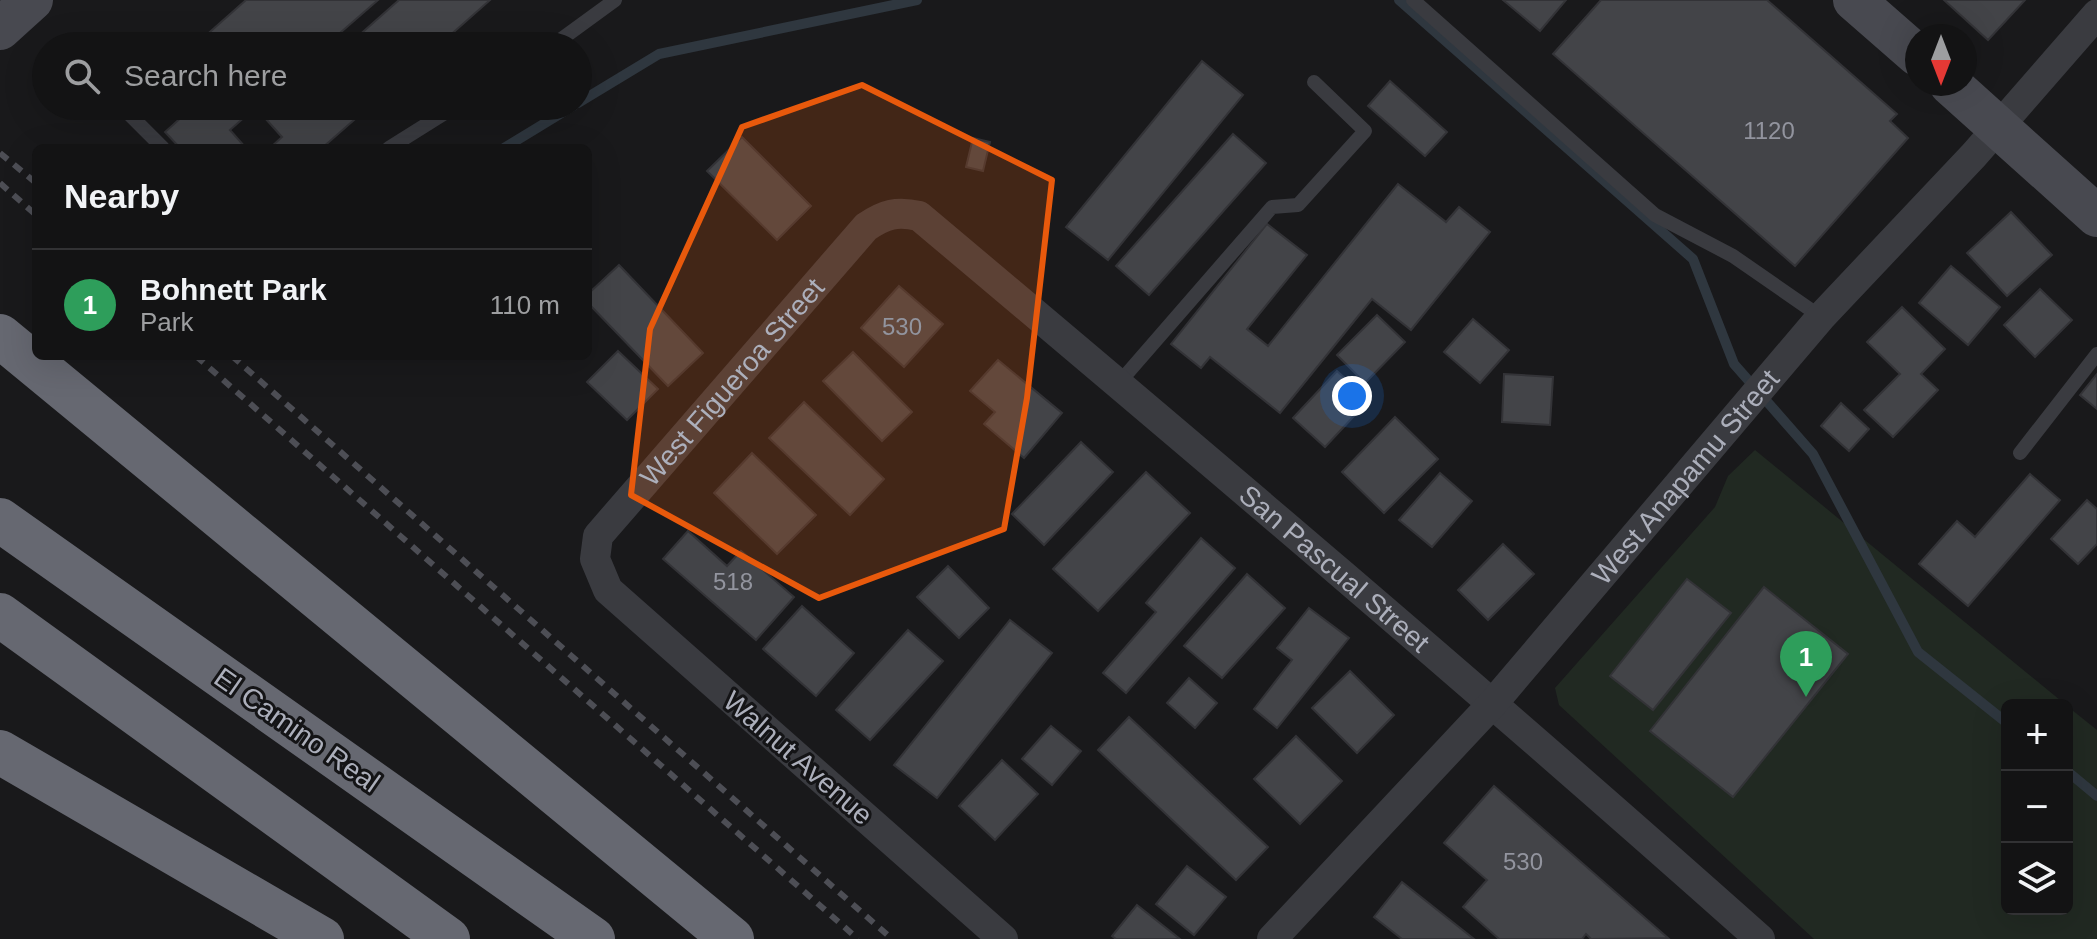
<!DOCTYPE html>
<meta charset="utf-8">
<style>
:root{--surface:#131314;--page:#202022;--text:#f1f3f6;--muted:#9d9ea0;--line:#323234;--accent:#0b8043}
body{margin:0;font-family:Arial,sans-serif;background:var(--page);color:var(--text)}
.controls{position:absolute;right:24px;bottom:24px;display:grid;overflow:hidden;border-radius:12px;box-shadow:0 8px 32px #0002}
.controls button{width:72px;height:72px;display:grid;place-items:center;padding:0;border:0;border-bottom:2px solid var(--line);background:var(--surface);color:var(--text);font:40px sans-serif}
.compass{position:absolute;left:1905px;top:24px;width:72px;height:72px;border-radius:50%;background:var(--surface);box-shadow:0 8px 32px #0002;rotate:180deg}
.you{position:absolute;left:1352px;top:396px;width:28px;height:28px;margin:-20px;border:6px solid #fff;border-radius:50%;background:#1a73e8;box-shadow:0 0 0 12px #1a73e833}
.badge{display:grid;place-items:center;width:52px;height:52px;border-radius:50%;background:var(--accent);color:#fff;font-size:26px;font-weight:700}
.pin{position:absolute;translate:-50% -66px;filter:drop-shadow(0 2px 4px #0008)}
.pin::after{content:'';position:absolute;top:42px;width:28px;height:24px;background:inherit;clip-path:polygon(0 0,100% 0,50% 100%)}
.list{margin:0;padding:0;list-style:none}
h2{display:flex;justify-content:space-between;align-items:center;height:104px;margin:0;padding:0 32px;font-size:34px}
h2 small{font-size:26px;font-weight:400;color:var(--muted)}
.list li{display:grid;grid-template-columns:52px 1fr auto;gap:24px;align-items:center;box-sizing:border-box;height:112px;padding:0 32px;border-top:2px solid var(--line)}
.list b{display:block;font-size:30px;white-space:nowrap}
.list p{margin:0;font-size:26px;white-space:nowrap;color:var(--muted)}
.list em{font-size:26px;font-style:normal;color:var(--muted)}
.icon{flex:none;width:44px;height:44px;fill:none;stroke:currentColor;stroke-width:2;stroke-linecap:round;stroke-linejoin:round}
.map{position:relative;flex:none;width:2097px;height:939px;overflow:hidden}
.search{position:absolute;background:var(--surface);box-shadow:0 8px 32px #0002;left:32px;top:32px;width:560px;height:88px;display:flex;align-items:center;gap:20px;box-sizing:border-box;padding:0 28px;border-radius:44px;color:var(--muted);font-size:30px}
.panel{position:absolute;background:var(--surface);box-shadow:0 8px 32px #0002;left:32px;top:144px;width:560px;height:216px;border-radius:12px}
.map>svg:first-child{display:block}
</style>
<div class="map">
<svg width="2097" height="939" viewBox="0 0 2097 939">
<rect width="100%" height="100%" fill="#19191b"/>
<path fill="#212922" d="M1755,450L2066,705H2007V909H2067V706L2097,730V939H1814L1559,705L1555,688L1715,507L1728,476Z"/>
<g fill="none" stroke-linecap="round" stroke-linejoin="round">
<g stroke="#2f373f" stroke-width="10">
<path d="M1399,0L1693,259L1734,364L1813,454L1918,652L2007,723"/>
<path d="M578,103L659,54L917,0"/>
<path d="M504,148L573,106"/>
<path d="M2067,771L2097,796"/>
</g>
</g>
<g fill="#434448" stroke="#333337" stroke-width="2">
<path d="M246,0H378L325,46H194Z"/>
<path d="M399,0H490L438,46H347Z"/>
<path d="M1503,0H1566L1540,31Z"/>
<path d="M1601,0H1767L1897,114L1890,121L1908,138L1795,266L1553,54Z"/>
<path d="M1944,0H2025L1988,40Z"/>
<path d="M1202,61L1243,95L1108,260L1066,227Z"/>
<path d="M1390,81L1447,132L1425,156L1368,106Z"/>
<path d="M194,106H257L230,130L246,148H180L165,132Z"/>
<path d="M279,106H370L322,148H270L282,137L265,118Z"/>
<path d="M1233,134L1266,163L1149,295L1116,266Z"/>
<path d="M742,137L811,206L777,240L707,171Z"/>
<path d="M973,138L990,142L983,171L966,167Z"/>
<path d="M1398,184L1446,222L1459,207L1490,232L1411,330L1372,299L1280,413L1210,357L1201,368L1171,344L1267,224L1307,255L1247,329L1268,346Z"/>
<path d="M2011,212L2052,255L2007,296L1967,253Z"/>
<path d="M619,265L703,353L668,386L588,303V294Z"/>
<path d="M1951,266L2000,307L1968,345L1919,303Z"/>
<path d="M899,286L943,324L904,367L861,328Z"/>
<path d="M2040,289L2072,320L2035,357L2004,325Z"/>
<path d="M1902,307L1945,349L1921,374L1938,390L1893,437L1864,410L1900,374L1867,342Z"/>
<path d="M1377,315L1405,342L1365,383L1337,355Z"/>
<path d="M1473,319L1509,350L1480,383L1444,352Z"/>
<path d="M618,351L658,389L627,420L587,382Z"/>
<path d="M853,352L912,412L882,441L823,381Z"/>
<path d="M998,360L1062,413L1024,458L984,424L995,412L970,391Z"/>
<path d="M1337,371L1369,400L1325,447L1293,418Z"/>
<path d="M1504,374L1553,377L1550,425L1502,422Z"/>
<path d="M2097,374V409L2080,395Z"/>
<path d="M804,402L884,479L850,515L769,438Z"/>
<path d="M1841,403L1869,429L1849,451L1821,426Z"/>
<path d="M1395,417L1438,459L1384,513L1342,472Z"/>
<path d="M1081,442L1113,472L1044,545L1012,514Z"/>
<path d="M752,453L816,515L777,554L714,493Z"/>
<path d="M1146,472L1190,513L1098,611L1053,569Z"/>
<path d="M1440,473L1472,501L1432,547L1399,520Z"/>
<path d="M2030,474L2060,500L1968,606L1919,564L1957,521L1975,537Z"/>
<path d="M2087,500L2097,509V544L2078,564L2051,539Z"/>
<path d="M688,531L727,566L741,551L794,597L756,640L663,559Z"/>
<path d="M1201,538L1235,568L1126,693L1103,673L1156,612L1146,603Z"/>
<path d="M1503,544L1534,574L1488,620L1458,590Z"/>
<path d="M948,566L989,608L959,638L917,597Z"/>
<path d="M1247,574L1285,608L1222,678L1184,646Z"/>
<path d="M1687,579L1731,613L1653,710L1610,676Z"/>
<path d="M1764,587L1848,654L1733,797L1650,731Z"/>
<path d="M802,606L854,653L816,696L763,649Z"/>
<path d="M1309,608L1349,638L1277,728L1254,709L1292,660L1277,648Z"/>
<path d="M1010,620L1052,653L937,798L894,765Z"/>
<path d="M908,630L943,661L870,740L836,710Z"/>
<path d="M1350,671L1394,715L1357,753L1312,708Z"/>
<path d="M1189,678L1217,703L1195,728L1167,703Z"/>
<path d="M1129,717L1268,847L1236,880L1098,750Z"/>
<path d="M1051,726L1081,751L1052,785L1022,759Z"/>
<path d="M1296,736L1342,781L1300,824L1254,779Z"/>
<path d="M1002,760L1038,794L995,840L959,806Z"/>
<path d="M1494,786L1668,938L1591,939L1586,934L1582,939H1499L1463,907L1487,880L1444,843Z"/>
<path d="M1187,866L1226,897L1194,935L1156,904Z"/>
<path d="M1402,882L1474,939H1402L1374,917Z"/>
<path d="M1137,905L1180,939H1116L1112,936Z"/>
</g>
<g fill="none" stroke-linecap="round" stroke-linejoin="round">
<g stroke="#3a3b40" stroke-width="14">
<path d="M1413,0L1655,215L1733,256L1821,317"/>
<path d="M552,46L615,0"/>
<path d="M129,114L163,148"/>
<path d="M389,148L456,106"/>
<path d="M1118,384L1272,207L1298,205L1365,131L1314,82"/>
<path d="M2020,453L2097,354"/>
</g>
<g stroke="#3a3b40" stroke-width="30">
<path id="s1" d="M1003,939L608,590L595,559L598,536L866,227C885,214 897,211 919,216C1202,454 1484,693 1760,939"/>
<path id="s2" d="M1272,939L1494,702L1821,317L1974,155L2097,14"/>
</g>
<g stroke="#484950" stroke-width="42">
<path d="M1854,0L1917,55"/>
<path d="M0,29L32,0"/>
<path d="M1950,84L2097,216"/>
</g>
<g stroke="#666871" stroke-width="44">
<path d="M0,336L732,939"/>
<path d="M0,520L593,939"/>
<path d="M0,615L448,939"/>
<path d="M0,752L322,939"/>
</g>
<g stroke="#4d4e55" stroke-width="6" stroke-dasharray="10 8" stroke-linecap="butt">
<path d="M0,153L36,183"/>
<path d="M0,183L36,215"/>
<path d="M196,356L858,939"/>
<path d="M232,356L892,939"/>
</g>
</g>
<path fill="#e8590c" fill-opacity="0.2" stroke="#e8590c" stroke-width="6" stroke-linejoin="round" d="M862,85L1052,180L1027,398L1004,529L819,598L631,495L650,329L742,127Z"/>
<g text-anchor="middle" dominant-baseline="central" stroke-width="6" stroke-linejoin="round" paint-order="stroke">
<g font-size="24" fill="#92949e">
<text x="1769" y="130">1120</text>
<text x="902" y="326">530</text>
<text x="733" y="581">518</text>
<text x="1523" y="861">530</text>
</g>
<g font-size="28" fill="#acafbb" stroke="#141416">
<text stroke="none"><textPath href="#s1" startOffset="788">West Figueroa Street</textPath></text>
<text stroke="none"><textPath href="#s2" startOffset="620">West Anapamu Street</textPath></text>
<text stroke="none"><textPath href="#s1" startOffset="1594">San Pascual Street</textPath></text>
<text transform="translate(297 730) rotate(35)">El Camino Real</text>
<text transform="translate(798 758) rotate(41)">Walnut Avenue</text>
</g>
</g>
</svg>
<div class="controls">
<button>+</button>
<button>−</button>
<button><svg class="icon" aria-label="layers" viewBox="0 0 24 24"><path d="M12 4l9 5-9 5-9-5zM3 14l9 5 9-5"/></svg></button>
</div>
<svg class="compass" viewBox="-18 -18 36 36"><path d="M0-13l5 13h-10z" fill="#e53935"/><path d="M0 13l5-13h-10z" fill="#9d9ea0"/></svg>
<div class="you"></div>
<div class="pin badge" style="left:1806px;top:697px;background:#2e9e5b">1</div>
<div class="search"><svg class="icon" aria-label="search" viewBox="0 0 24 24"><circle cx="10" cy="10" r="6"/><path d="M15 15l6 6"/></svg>Search here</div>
<section class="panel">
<h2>Nearby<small></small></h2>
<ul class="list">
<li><span class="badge" style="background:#2e9e5b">1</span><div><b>Bohnett Park</b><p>Park</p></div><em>110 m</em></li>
</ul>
</section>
</div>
